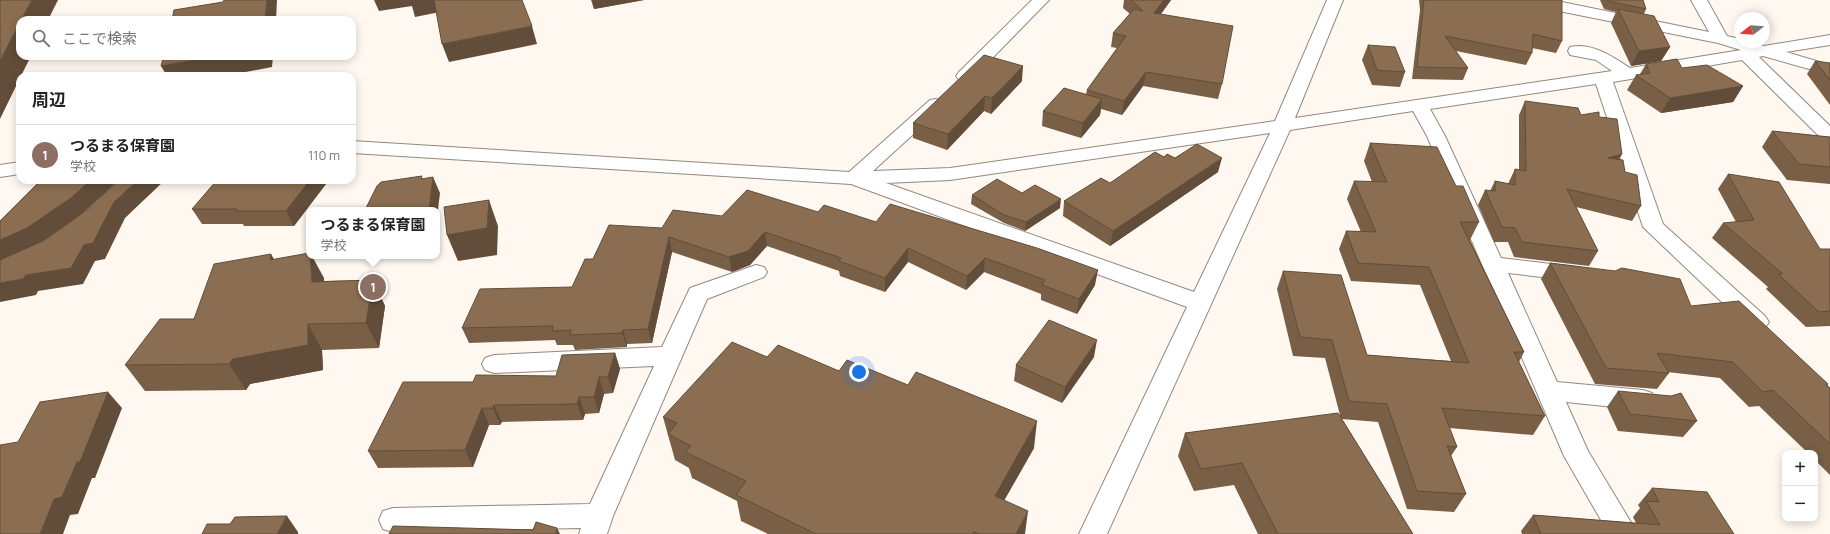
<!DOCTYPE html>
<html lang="ja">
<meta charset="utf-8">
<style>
:root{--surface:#fff;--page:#f6f6f6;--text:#222;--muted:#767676;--line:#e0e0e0;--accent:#3e8091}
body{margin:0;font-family:Manrope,"Noto Sans JP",sans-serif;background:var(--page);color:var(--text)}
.controls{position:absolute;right:12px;bottom:12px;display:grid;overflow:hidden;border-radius:8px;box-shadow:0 2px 10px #0003}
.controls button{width:36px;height:36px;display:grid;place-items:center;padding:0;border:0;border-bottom:1px solid var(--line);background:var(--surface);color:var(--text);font:20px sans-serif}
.compass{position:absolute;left:1734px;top:12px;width:36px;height:36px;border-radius:50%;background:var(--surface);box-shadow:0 2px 10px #0003;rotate:253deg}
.you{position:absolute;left:859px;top:372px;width:14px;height:14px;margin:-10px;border:3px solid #fff;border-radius:50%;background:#1a73e8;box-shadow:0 0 0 6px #1a73e833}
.badge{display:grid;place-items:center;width:26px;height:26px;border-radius:50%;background:var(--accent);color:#fff;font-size:13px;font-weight:700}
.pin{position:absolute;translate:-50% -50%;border:2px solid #fff;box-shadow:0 1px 4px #0006}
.popup{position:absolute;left:306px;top:207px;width:134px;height:52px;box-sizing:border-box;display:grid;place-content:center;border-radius:8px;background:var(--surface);filter:drop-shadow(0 1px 3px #0005);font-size:13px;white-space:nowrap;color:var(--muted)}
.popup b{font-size:15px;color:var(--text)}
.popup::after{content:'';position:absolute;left:50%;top:100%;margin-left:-8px;border:8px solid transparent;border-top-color:var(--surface)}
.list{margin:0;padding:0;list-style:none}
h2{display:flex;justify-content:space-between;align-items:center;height:52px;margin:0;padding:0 16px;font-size:17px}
h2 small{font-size:13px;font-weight:400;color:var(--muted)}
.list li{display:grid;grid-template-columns:26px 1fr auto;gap:12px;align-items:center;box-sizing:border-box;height:60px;padding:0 16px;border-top:1px solid var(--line)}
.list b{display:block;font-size:15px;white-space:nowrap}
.list p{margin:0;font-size:13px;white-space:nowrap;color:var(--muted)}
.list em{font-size:13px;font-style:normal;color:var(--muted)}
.icon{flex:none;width:22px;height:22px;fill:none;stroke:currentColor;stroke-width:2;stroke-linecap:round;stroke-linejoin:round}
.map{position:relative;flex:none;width:1830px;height:534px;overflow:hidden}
.search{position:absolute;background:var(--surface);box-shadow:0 2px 10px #0003;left:16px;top:16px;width:340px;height:44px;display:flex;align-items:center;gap:10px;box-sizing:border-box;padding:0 14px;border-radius:12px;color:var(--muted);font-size:15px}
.panel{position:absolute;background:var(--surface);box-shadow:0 2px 10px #0003;left:16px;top:72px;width:340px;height:112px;border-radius:12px}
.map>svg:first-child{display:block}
</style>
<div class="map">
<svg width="1830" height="534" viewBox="0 0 1830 534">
<rect width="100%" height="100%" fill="#fff8f1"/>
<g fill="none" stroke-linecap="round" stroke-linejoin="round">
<defs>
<g id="minor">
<path d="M1032,0H1049L971,80L965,81L959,80L956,76L959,72Z"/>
<path d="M1327,0H1343L1295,118L1612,71L1596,60L1570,55L1568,51L1570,47C1592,42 1613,57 1630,68L1741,50L1718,43L1529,5L1524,3L1521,0H1552L1709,32L1691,0H1707L1727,36L1740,39V42H1750L1764,46L1830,35V45L1786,52L1830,65V75L1763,56L1759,57L1830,126V142L1823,140L1742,60L1613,82L1663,224L1765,316L1769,322L1765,328L1757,330L1749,328L1643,227L1596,84L1430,109L1445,136L1501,258L1576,267L1584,269L1587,274L1584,279L1576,281L1508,273L1557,382L1643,390L1652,393L1656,400L1652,407L1643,410L1566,402L1588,451L1638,534H1609L1564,456L1427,136L1413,111L1290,130L1107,534H1079L1187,307L851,184L352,153V141L849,172L930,100L936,99L942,100L945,104L942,108L873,171L950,168L1275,121ZM1270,133L1194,292L886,183L950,180Z"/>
<path d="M20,162V174L0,177V165Z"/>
<path d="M756,265L764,267L767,272L764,277L707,299L613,516L607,534H579L581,528L393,532L383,529L379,520L383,511L393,508L590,504L654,366L494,373L485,370L482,364L485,358L494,355L662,347L690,288Z"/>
</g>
</defs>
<use href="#minor" stroke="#918981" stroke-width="2"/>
<use href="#minor" fill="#fff" fill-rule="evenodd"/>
</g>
<g fill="#785f46">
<path d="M591,0H644L594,9Z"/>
<path d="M1124,0H1171L1161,14L1222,84L1218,99L1143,86L1122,115L1101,109L1100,115L1081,138L1042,126L1043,111L1086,94L1087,90L1117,48L1111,47L1113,33L1130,14L1123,8Z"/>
<path d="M1419,0H1560L1562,41L1556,53L1532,48V53L1526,65L1456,51L1468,68L1463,80L1412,79L1420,10Z"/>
<path d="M1600,0H1643L1646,9L1644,14L1670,47L1661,61L1631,66L1611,23L1616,12L1604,9Z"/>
<path d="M1368,45L1405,72L1400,87L1372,85L1362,60Z"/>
<path d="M1815,61L1830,63V105L1807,74Z"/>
<path d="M1646,64L1682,68L1743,86L1733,102L1661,113L1627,90L1636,75L1640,74Z"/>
<path d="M1022,81L991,114L984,111L947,150L913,138V123Z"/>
<path d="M1525,101L1581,115L1599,117L1622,154L1619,159L1641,206L1632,221L1576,207L1598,251L1589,266L1514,257L1508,242H1494L1478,205L1485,190L1490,191L1495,181L1508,184L1515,169L1519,170V115Z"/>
<path d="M1772,131L1830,137V184L1787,180L1762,147Z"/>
<path d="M1370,143L1456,186L1479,222L1470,240L1524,352L1519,362L1545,416L1533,435L1449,428L1457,447L1451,456L1466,494L1454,512L1407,509L1378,422L1342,419L1413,534H1258L1234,485L1194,491L1178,456L1185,433L1340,415L1325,358L1293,356L1277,289L1283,271L1367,355L1451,361L1420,285L1351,281L1339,249L1346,231L1361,232L1347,199L1354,181L1372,182L1364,161Z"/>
<path d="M1164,157L1175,158L1218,172L1110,246L1063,216L1064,201L1110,183Z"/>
<path d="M1728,174L1820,249H1830V326L1806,327L1766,289L1768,287L1712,238L1723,223L1736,222L1718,189Z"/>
<path d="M329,180L294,226H244L243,224H202L192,209Z"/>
<path d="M1022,193L1060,208L1025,231L1004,223L971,204L972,195Z"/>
<path d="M818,212L876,222L1095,285L1077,314L1041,300V294L984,272L966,290L908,262L885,292L840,276L839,271L767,246L750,265L732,272L672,252L652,343L627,344V347L575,350L573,345H557L555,340L469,343L462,328L572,287L593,259L662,228L722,216Z"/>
<path d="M274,259L324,278V281L373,280L385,306L379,348L322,350L323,370L250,384L246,390L145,391L125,365L194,319Z"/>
<path d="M1550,263L1691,306L1828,384L1827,385L1830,388V475L1815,460V453H1808L1759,406L1749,407L1720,378L1667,372L1669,373L1657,389L1595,384L1541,279Z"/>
<path d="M615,353L620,369L613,393L604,394L599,413L585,414L583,420L502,422L500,425H489L473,467L378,468L368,451L473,382L556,376Z"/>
<path d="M767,357L839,371L1034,448L1004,500L1025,534H768L741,521L737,501L692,478L689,468L675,460L663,417Z"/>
<path d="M1094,357L1062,403L1014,381L1016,365Z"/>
<path d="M1618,391L1697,421L1683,437L1618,431L1607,407Z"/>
<path d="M1652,488L1734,534H1522L1521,531L1533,515L1636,523L1633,517L1640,508L1638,505Z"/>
</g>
<g fill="#614d39">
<path d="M32,0H58L48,20H21Z"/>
<path d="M267,0H277L276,20H265Z"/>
<path d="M374,0H435L440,12L415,17L412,6L379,11Z"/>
<path d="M592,0H644L594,9Z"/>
<path d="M1164,0H1171L1152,26L1154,13Z"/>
<path d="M20,22V56H31L21,76H20V78L0,119V61Z"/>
<path d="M532,26L537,44L449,62L442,44Z"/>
<path d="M1670,47L1661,61L1631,66L1639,51Z"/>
<path d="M218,56H273L272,67L225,76H167L161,66Z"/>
<path d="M1023,66L1022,81L991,114L992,98Z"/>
<path d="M1146,72L1143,86L1122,115L1124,101Z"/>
<path d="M1743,86L1733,102L1661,113L1670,98Z"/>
<path d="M985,96L984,111L947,150L948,134Z"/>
<path d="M1102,99L1100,115L1081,138L1083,123Z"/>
<path d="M1622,154L1614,169L1608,158Z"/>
<path d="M1222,158L1218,172L1110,246L1113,231Z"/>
<path d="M433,177L440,193L437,218V210H429Z"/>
<path d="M91,180H119L82,214L39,244L0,262V240Z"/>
<path d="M138,180H165L125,218L105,259L95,261L83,284L38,291L36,295L0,302V283L26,275L114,202Z"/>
<path d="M310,180H329L294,226L286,211Z"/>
<path d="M1061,199L1060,208L1025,231L1026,222Z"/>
<path d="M489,200L498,226L497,255L458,261L447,235Z"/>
<path d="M765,232L767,246L750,265L732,272L729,257Z"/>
<path d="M669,237L672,252L652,343L648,329Z"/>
<path d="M908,248V262L885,292V278Z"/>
<path d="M271,254L286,280L270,260Z"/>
<path d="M310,256H312L324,278L326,307L312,282Z"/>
<path d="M985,258L984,272L966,290L967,276Z"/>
<path d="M1098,270L1095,285L1077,314L1079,299Z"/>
<path d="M373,280L385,306L379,348L366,323Z"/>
<path d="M308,324L322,350L323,370L250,384L246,390L229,364L233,359Z"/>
<path d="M623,330L627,344V347L622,333Z"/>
<path d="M1097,340L1094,357L1062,403L1065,387Z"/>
<path d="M615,353L620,369L613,393L608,377Z"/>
<path d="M599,377L604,394L599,413L594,397Z"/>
<path d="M108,392L122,408L95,478H92L78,514L70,515L63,534H40L54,499L77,462Z"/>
<path d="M579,397L585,414L583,420L577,404Z"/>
<path d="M494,405L502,422L500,425L493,408Z"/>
<path d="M482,408L489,425L473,467L465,450Z"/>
<path d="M1037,421L1034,448L992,522L995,496Z"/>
<path d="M1028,511L1025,534H1016Z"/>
<path d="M287,516L298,532V534H277Z"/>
<path d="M557,528L560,534H556Z"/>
</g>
<g fill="#8b6e51" stroke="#614d39">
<path d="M0,0H32L21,20H20V22L0,61Z"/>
<path d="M224,0H267L265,20H172L174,10L223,2Z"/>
<path d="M434,0H522L532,26L442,44Z"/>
<path d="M1131,0H1164L1154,13L1233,26L1222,84L1146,72L1124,101L1087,90L1126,36L1113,33L1134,9L1143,11Z"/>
<path d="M1424,0H1562V41L1533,34L1532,53L1445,36L1468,68L1417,67Z"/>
<path d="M1607,0H1643L1646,9L1608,1Z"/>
<path d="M1618,9L1654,16L1670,47L1639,51Z"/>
<path d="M1368,45L1395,47L1405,72L1377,70Z"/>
<path d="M984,55L1023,66L992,98L985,96L948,134L913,123Z"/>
<path d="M164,56H218L161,66Z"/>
<path d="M1677,59L1682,68L1707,65L1743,86L1670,98L1636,75L1650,73L1646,64Z"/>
<path d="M1815,61L1830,63V80Z"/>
<path d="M1064,88L1102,99L1083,123L1043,111Z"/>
<path d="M1525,101L1578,108L1581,115L1599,112V117L1617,119L1622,154L1608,158L1623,160L1625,172L1637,175L1641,206L1567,189L1598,251L1522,242L1515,228L1502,227L1485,190L1495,191V181L1515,185V169L1526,171Z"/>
<path d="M1772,131L1830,137V167L1799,164Z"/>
<path d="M1370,143L1437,147L1456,186H1463L1479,222H1460L1524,352H1514L1545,416L1442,408L1457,447L1447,446L1466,494L1417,491L1387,404L1349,401L1332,340L1300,337L1283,271L1341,275L1367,355L1469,363L1429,267L1358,263L1346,231L1376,232L1354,181L1387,182Z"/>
<path d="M1197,144L1222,158L1113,231L1064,201L1101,178L1110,183L1155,152L1164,157L1167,154L1175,158Z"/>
<path d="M1728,174L1779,182L1820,249H1830V311L1819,312L1778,274H1783L1723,223L1754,220Z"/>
<path d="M422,176L421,179L433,177L429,210H365L377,186L381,182Z"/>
<path d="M997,179L1022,193L1035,185L1061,199L1026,222L1004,215L972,195Z"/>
<path d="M41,180H91L71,198L27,228L0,240V221Z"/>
<path d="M119,180H138L114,202L93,243L84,245L71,268L26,275L23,279L0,283V260L45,240L87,210Z"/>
<path d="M217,180H310L286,211H236L237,209H192Z"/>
<path d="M747,190L818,212L824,205L876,222L890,204L1037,248L1098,270L1079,299L1042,285L1045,280L985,258L967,276L908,248L885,278L839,261L841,258L765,232L748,251L729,257L669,237L648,329L623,330L622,333L570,335L571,330L552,331L553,326L462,328L480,289L572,287L585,259H593L609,225L662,228L673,210L722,216Z"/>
<path d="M489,200L487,228L447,235L444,207Z"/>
<path d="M309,253V256H310L312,282L373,280L366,323L308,324V345L233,359L229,364L125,365L160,319H194L214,264L271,254L270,260Z"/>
<path d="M1550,263L1615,271L1622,268L1680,279L1691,306L1739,301L1828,384L1826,385L1830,388V444L1773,390L1763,392L1733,362L1657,353L1669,373L1606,368Z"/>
<path d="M1049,320L1097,340L1065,387L1016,365Z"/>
<path d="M732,342L767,357L778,345L839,371L847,360L908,385L916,372L1037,421L995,496L1028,511L1016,534H980L974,532L973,534H816L736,495L746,481L685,452L691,446L668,434L677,423L663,417Z"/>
<path d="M615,353L608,377H599L594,397H579L577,404L494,405L493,408H482L465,450L368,451L403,382H473L476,375L556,376L562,355Z"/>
<path d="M1618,391L1671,396L1681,393L1697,421L1630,414Z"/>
<path d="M108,392L80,462H77L62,497L54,499L40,534H0V445L18,442L40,402Z"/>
<path d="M1338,413L1413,534H1278L1242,463L1201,469L1185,433Z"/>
<path d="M1652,488L1707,492L1734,534H1541L1533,515L1660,525L1646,501L1659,502Z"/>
<path d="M287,516L277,534H202L207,524H230L235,517Z"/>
<path d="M536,522L557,528L556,534H389L393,526L533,530Z"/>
</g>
</svg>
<div class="controls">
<button>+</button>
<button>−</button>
</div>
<svg class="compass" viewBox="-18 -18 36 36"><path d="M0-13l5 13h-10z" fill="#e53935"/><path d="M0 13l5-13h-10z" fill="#767676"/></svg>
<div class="you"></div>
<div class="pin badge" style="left:373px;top:287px;background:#8d6e63">1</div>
<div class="popup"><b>つるまる保育園</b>学校</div>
<div class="search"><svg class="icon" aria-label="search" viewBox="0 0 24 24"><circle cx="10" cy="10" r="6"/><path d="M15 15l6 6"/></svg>ここで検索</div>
<section class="panel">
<h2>周辺<small></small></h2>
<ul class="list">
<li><span class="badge" style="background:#8d6e63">1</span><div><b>つるまる保育園</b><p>学校</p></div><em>110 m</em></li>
</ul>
</section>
</div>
